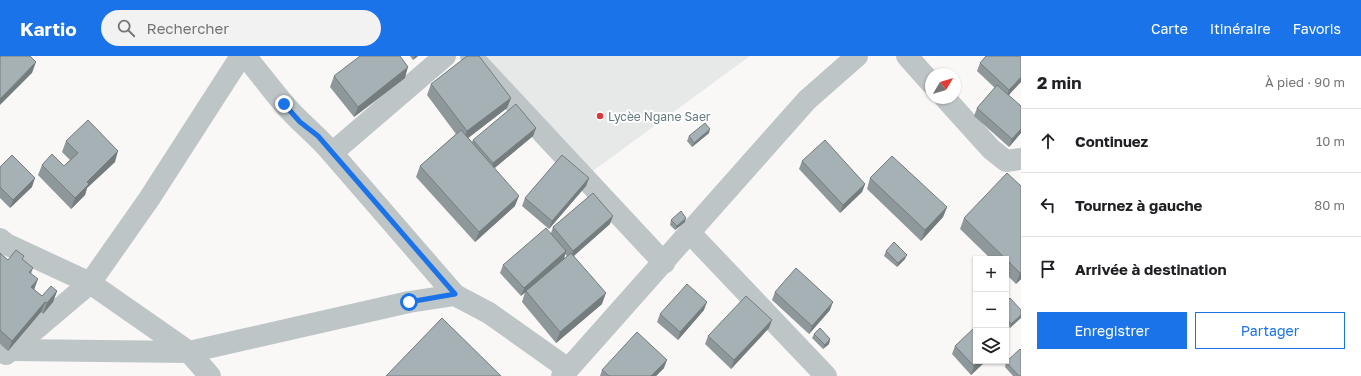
<!DOCTYPE html>
<html lang="fr">
<meta charset="utf-8">
<style>
:root{--surface:#fff;--page:#f2f2f2;--text:#202124;--muted:#757577;--line:#e0e0e0;--accent:#1a73e8}
body{margin:0;font-family:"Golos Text",sans-serif;background:var(--page);color:var(--text)}
.controls{position:absolute;right:12px;bottom:12px;display:grid;overflow:hidden;border-radius:0px;box-shadow:0 1px 3px #0004}
.controls button{width:36px;height:36px;display:grid;place-items:center;padding:0;border:0;border-bottom:1px solid var(--line);background:var(--surface);color:var(--text);font:20px sans-serif}
.compass{position:absolute;left:925px;top:12px;width:36px;height:36px;border-radius:50%;background:var(--surface);box-shadow:0 1px 3px #0004;rotate:52deg}
.stop{position:absolute;width:12px;height:12px;margin:-9px;border:3px solid #1a73e8;border-radius:50%;background:#fff}
.stop.end{background:#1a73e8;border-color:#fff;box-shadow:0 1px 4px #0008}
.list{margin:0;padding:0;list-style:none}
h2{display:flex;justify-content:space-between;align-items:center;height:52px;margin:0;padding:0 16px;font-size:17px}
h2 small{font-size:13px;font-weight:400;color:var(--muted)}
.list li{display:grid;grid-template-columns:26px 1fr auto;gap:12px;align-items:center;box-sizing:border-box;height:64px;padding:0 16px;border-top:1px solid var(--line)}
.list b{display:block;font-size:15px;white-space:nowrap}
.list em{font-size:13px;font-style:normal;color:var(--muted)}
.actions{display:flex;gap:8px;padding:12px 16px}
.actions a{flex:1;padding:9px 0;border:1px solid var(--accent);border-radius:0px;text-align:center;font-size:14px;color:var(--accent)}
.actions .main{background:var(--accent);color:#fff}
.icon{flex:none;width:22px;height:22px;fill:none;stroke:currentColor;stroke-width:2;stroke-linecap:round;stroke-linejoin:round}
.map{position:relative;flex:none;width:1021px;height:320px;overflow:hidden}
header{display:flex;align-items:center;gap:24px;box-sizing:border-box;height:56px;padding:0 20px;background:var(--accent);color:#fff}
header strong{font-size:19px}
nav{display:flex;gap:22px;margin-inline-start:auto;font-size:14px}
.search{width:280px;height:36px;background:var(--page);display:flex;align-items:center;gap:10px;box-sizing:border-box;padding:0 14px;border-radius:22px;color:var(--muted);font-size:15px}
main{display:flex}
aside{flex:1;background:var(--surface)}
.map>svg:first-child{display:block}
</style>
<header>
<strong>Kartio</strong>
<div class="search"><svg class="icon" aria-label="search" viewBox="0 0 24 24"><circle cx="10" cy="10" r="6"/><path d="M15 15l6 6"/></svg>Rechercher</div>
<nav><a>Carte</a><a>Itinéraire</a><a>Favoris</a></nav>
</header>
<main>
<div class="map">
<svg width="1021" height="320" viewBox="0 0 1021 320">
<rect width="100%" height="100%" fill="#f9f8f7"/>
<path fill="#e7e8e8" d="M480,0H750L586,120Z"/>
<g fill="none" stroke-linecap="round" stroke-linejoin="round">
<g stroke="#bec5c6" stroke-width="22">
<path d="M245,0C259,16 271,33 284,48C299,66 317,79 332,97L445,0"/>
<path d="M471,0L664,207"/>
<path d="M907,0L931,27"/>
<path d="M945,42L991,93L1006,105L1021,103"/>
<path d="M332,97L455,239"/>
<path d="M690,177L826,320"/>
<path d="M0,183L6,188L90,227L189,296L210,320"/>
<path d="M12,294L189,296L409,246L455,239L489,257L568,313"/>
<path d="M6,298L90,227L149,143L241,0"/>
<path d="M562,320L807,44L857,0"/>
</g>
</g>
<g fill="#8e989b" fill-rule="evenodd">
<path d="M410,0H418L413,4Z"/>
<path d="M1021,0L1009,40L1021,77L1009,91L974,60L977,52L995,32L977,15L980,7Z"/>
<path d="M334,20L405,22L354,61L330,31Z"/>
<path d="M431,28L511,42L507,52L468,82L472,86L473,84L536,72L533,80L494,112L515,150L475,186L416,121L420,110L456,78L427,39Z"/>
<path d="M709,77L692,91L687,85L689,80Z"/>
<path d="M66,85L115,106L87,132L85,139L71,153L38,119L42,109L64,110L70,104L62,96Z"/>
<path d="M802,105L865,128L862,136L840,157L799,113Z"/>
<path d="M0,111L32,131L10,152L0,142Z"/>
<path d="M589,122L586,130L549,173L522,150L525,142Z"/>
<path d="M870,122L947,151L943,161L921,185L867,133Z"/>
<path d="M1021,130V223L1016,228L1006,218V203H991L960,173L964,162Z"/>
<path d="M671,164L685,166L675,174L670,169Z"/>
<path d="M610,168L574,200L602,248L556,287L522,246L525,236L521,240L500,217L503,209L551,177L553,171ZM565,198L567,200L564,203Z"/>
<path d="M886,195L905,203L897,211L884,200Z"/>
<path d="M0,197L8,204H23L33,212L31,218L34,233L42,240L57,235L53,246L43,258L41,256L8,295L0,288Z"/>
<path d="M775,236L830,254L809,278L772,244Z"/>
<path d="M1006,246L1021,254L1010,272L1006,268Z"/>
<path d="M704,254L678,284L657,266L660,258Z"/>
<path d="M769,272L731,313L705,288L708,280Z"/>
<path d="M814,278L830,283L829,288L823,293L812,282Z"/>
<path d="M955,290L976,305H986L971,319L952,298Z"/>
<path d="M1006,306L1021,320H1013L1005,311Z"/>
<path d="M664,312L656,320H600L602,314Z"/>
</g>
<g fill="#747c7e">
<path d="M415,0H418L413,4Z"/>
<path d="M36,6L32,17L0,49V43Z"/>
<path d="M408,11L405,22L354,61L358,51Z"/>
<path d="M1021,21V26L1006,42L1009,34Z"/>
<path d="M511,42L507,52L463,86L467,75Z"/>
<path d="M536,72L533,80L490,116L493,107Z"/>
<path d="M710,73L709,77L692,91L694,87Z"/>
<path d="M1021,73V77L1009,91L1012,83Z"/>
<path d="M118,95L115,106L87,132L85,139L71,153L75,142L87,126Z"/>
<path d="M35,122L32,131L10,152L13,144Z"/>
<path d="M589,122L586,130L549,173L552,165Z"/>
<path d="M865,128L862,136L840,157L843,149Z"/>
<path d="M519,140L515,150L475,186L479,176Z"/>
<path d="M947,151L943,161L921,185L925,174Z"/>
<path d="M613,160L610,168L570,203L573,195Z"/>
<path d="M686,162L685,166L675,174L677,170Z"/>
<path d="M566,195L564,203L521,240L524,232Z"/>
<path d="M907,199L905,203L897,211L898,207Z"/>
<path d="M1021,216V223L1016,228L1020,217Z"/>
<path d="M38,223L34,234L31,231Z"/>
<path d="M57,235L53,246L43,258L47,247Z"/>
<path d="M606,237L602,248L556,287L560,276Z"/>
<path d="M45,246L41,256L8,295L12,285Z"/>
<path d="M707,246L704,254L678,284L680,276Z"/>
<path d="M833,246L830,254L809,278L812,270Z"/>
<path d="M1021,259V262L1010,272L1011,268Z"/>
<path d="M772,264L769,272L731,313L734,304Z"/>
<path d="M830,283L829,288L823,293L825,289Z"/>
<path d="M667,304L664,312L656,320H651Z"/>
<path d="M980,305H986L971,319L974,310Z"/>
</g>
<g fill="#a5b1b4" stroke="#747c7e">
<path d="M0,0H30L36,6L0,43Z"/>
<path d="M360,0H400L408,11L358,51L334,20Z"/>
<path d="M467,0H479L511,42L467,75L431,28Z"/>
<path d="M986,0H1021V21L1009,34L980,7Z"/>
<path d="M997,29L1021,50V73L1012,83L977,52Z"/>
<path d="M516,48L536,72L493,107L473,84Z"/>
<path d="M88,64L118,95L87,126L89,128L75,142L42,109L52,98L64,110L78,97L66,85Z"/>
<path d="M705,67L710,73L694,87L689,80Z"/>
<path d="M461,74L519,140L479,176L420,110Z"/>
<path d="M825,84L865,128L843,149L802,105Z"/>
<path d="M12,99L35,122L13,144L0,131V111Z"/>
<path d="M562,99L589,122L552,165L525,142Z"/>
<path d="M892,100L947,151L925,174L870,122Z"/>
<path d="M1007,117L1021,130V216L1020,217L964,162Z"/>
<path d="M593,137L613,160L573,195L553,171Z"/>
<path d="M681,155L686,162L677,170L671,164Z"/>
<path d="M546,172L566,195L524,232L503,209Z"/>
<path d="M894,186L907,199L898,207L886,195Z"/>
<path d="M16,194L24,200L22,203L33,212L29,216L38,223L31,231L42,240L51,230L57,235L47,247L45,246L12,285L0,274V197L8,204Z"/>
<path d="M571,197L606,237L560,276L526,235Z"/>
<path d="M796,212L833,246L812,270L775,236Z"/>
<path d="M687,228L707,246L680,276L660,258Z"/>
<path d="M746,240L772,264L734,304L708,280Z"/>
<path d="M1010,242L1021,254V259L1011,268L1006,262V246Z"/>
<path d="M442,262L501,320H386Z"/>
<path d="M975,271L976,272V305H980L974,310L955,290Z"/>
<path d="M820,272L830,283L825,289L814,278Z"/>
<path d="M637,276L667,304L651,320H609L602,314Z"/>
<path d="M1020,293L1021,294V320H1019L1006,306Z"/>
</g>
<g fill="none" stroke-linecap="round" stroke-linejoin="round">
<path stroke="#1a73e8" stroke-width="5" d="M284,48L300,66L318,80L455,238L409,246"/>
</g>
<circle fill="#d8383a" stroke="#fff" stroke-width="1.5" cx="600" cy="60" r="4"/>
<g text-anchor="middle" dominant-baseline="central" stroke-width="4" stroke-linejoin="round" paint-order="stroke">
<g font-size="12" fill="#667a80" stroke="#fff" text-anchor="start">
<text x="608" y="60">Lycèe Ngane Saer</text>
</g>
</g>
</svg>
<div class="controls">
<button>+</button>
<button>−</button>
<button><svg class="icon" aria-label="layers" viewBox="0 0 24 24"><path d="M12 4l9 5-9 5-9-5zM3 14l9 5 9-5"/></svg></button>
</div>
<svg class="compass" viewBox="-18 -18 36 36"><path d="M0-13l5 13h-10z" fill="#e53935"/><path d="M0 13l5-13h-10z" fill="#757577"/></svg>
<div class="stop" style="left:409px;top:246px"></div>
<div class="stop end" style="left:284px;top:48px"></div>
</div>
<aside>
<h2>2 min<small>À pied · 90 m</small></h2>
<ul class="list">
<li><svg class="icon" aria-label="ahead" viewBox="0 0 24 24"><path d="M12 20V5M6 11l6-6 6 6"/></svg><div><b>Continuez</b></div><em>10 m</em></li>
<li><svg class="icon" aria-label="left" viewBox="0 0 24 24"><path d="M17 20v-9H6M10 6l-5 5 5 5"/></svg><div><b>Tournez à gauche</b></div><em>80 m</em></li>
<li><svg class="icon" aria-label="arrive" viewBox="0 0 24 24"><path d="M6 21V4h12l-3 4 3 4H6"/></svg><div><b>Arrivée à destination</b></div></li>
</ul>
<div class="actions"><a class="main">Enregistrer</a><a>Partager</a></div>
</aside>
</main>
